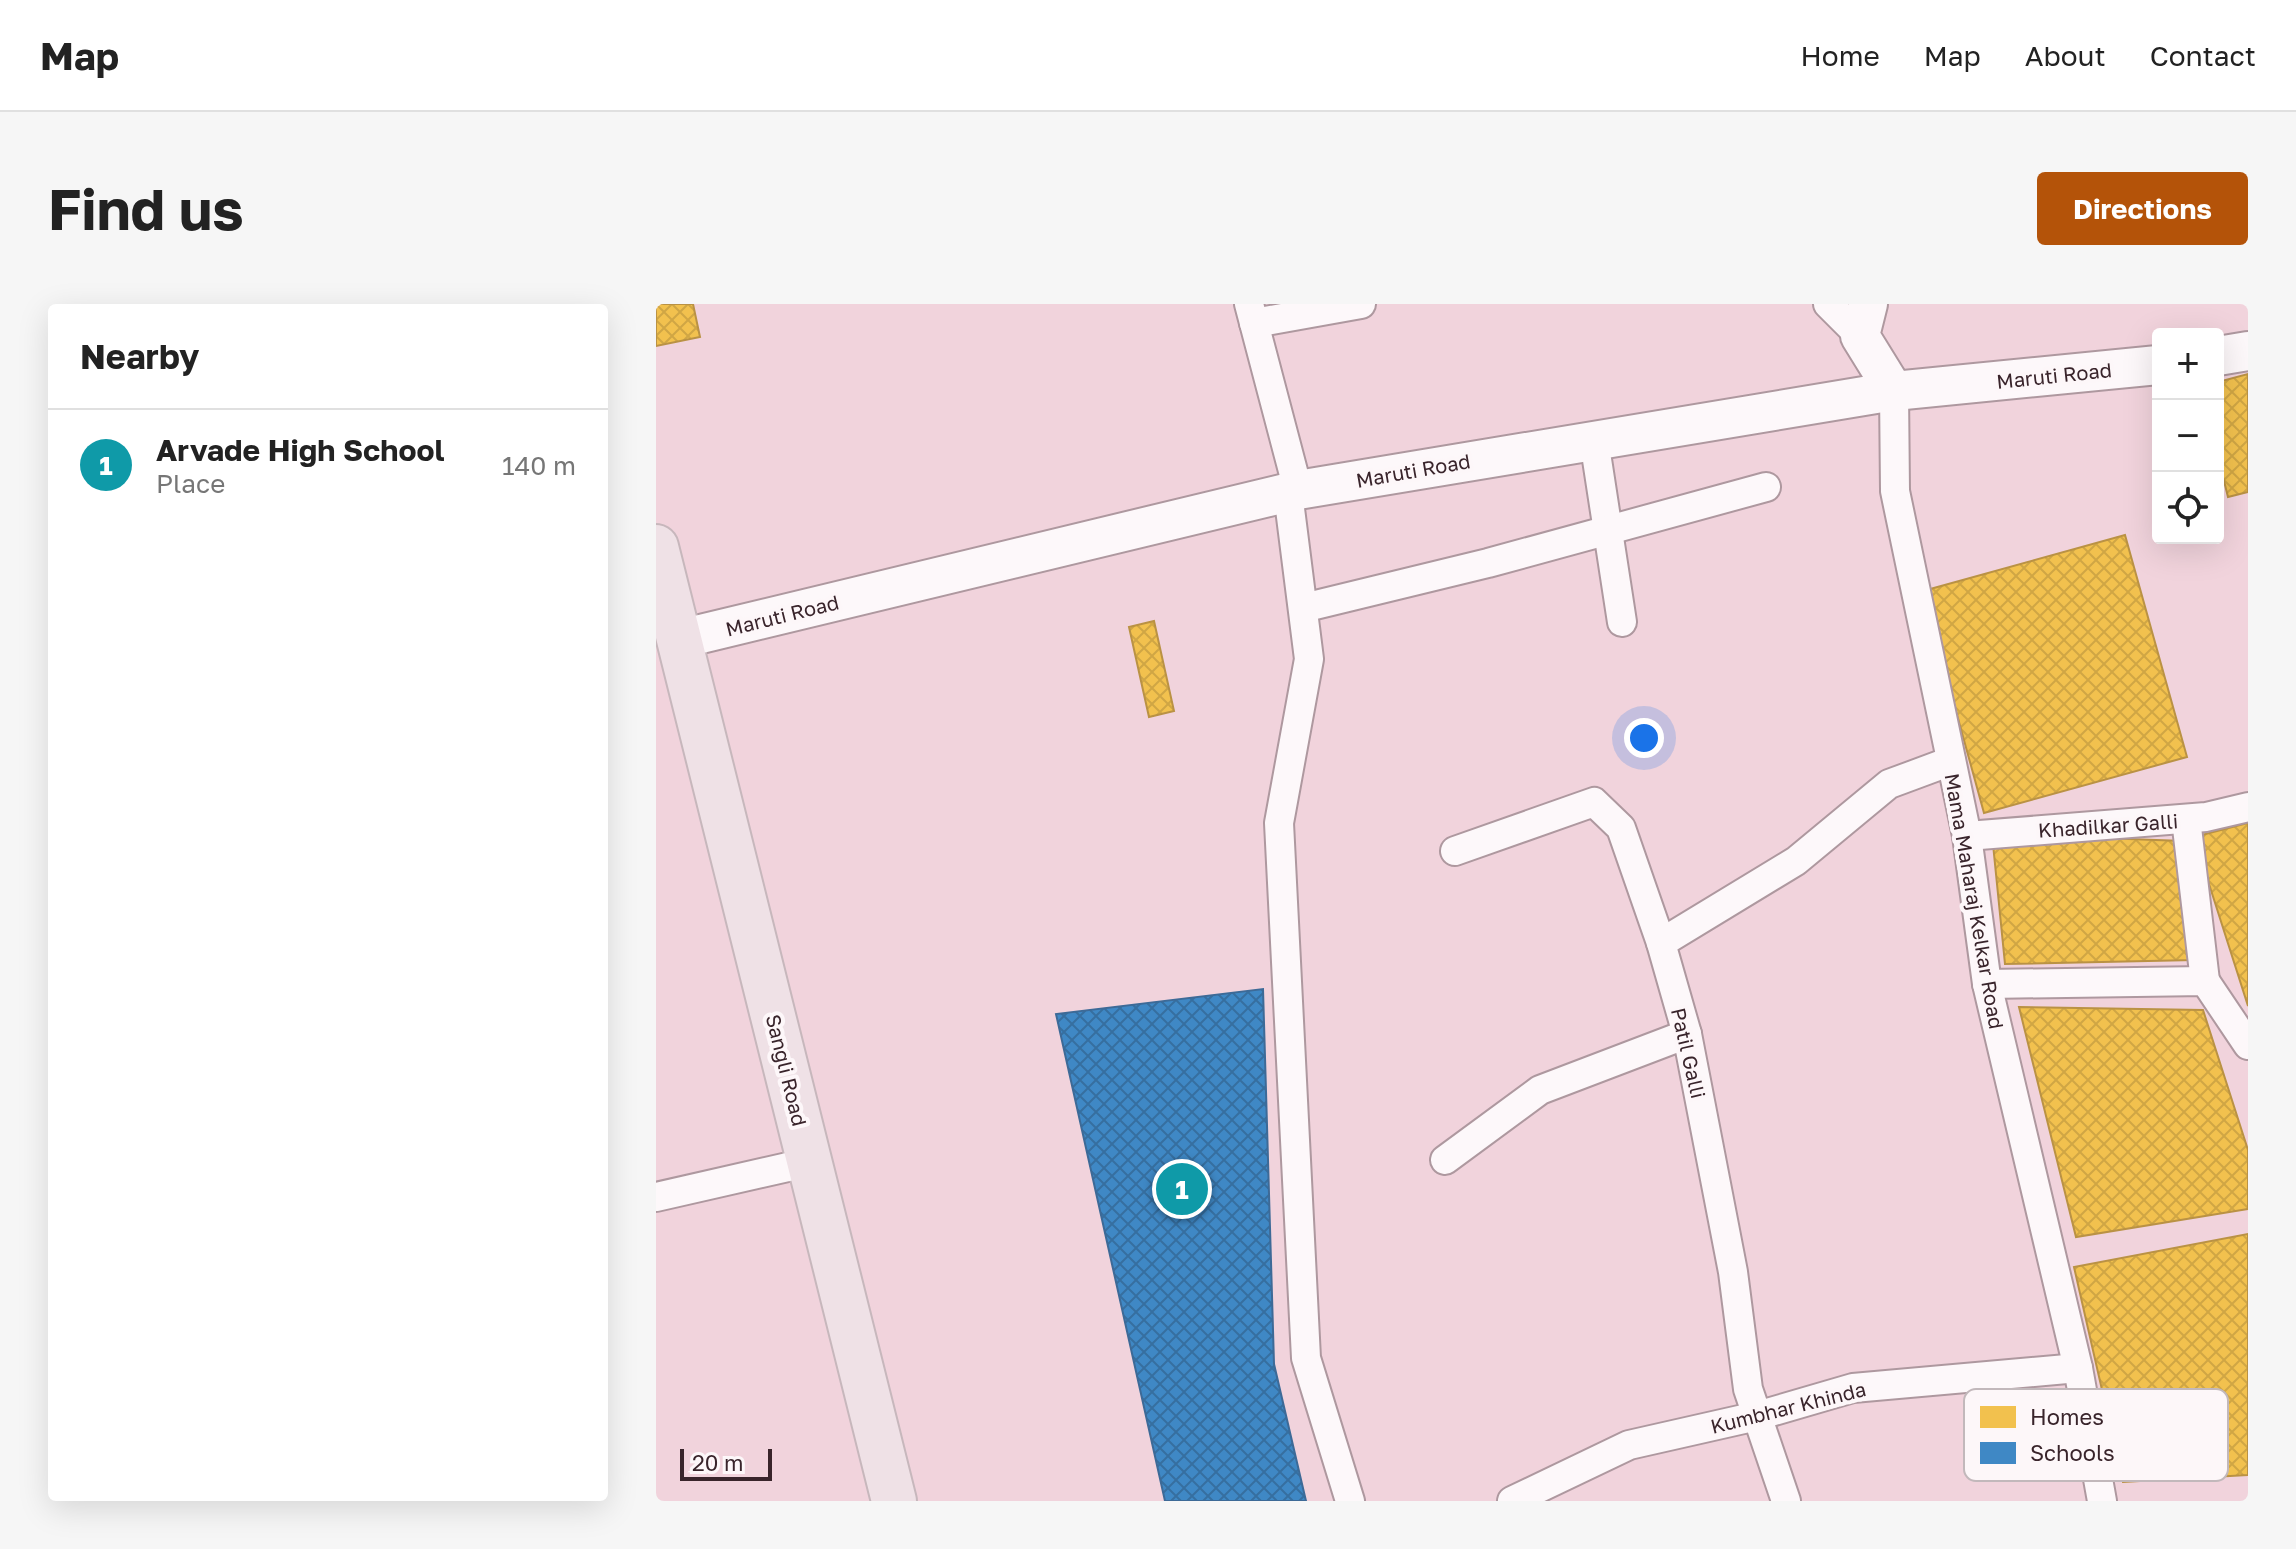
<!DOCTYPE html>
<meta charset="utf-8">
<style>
:root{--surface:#fff;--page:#f6f6f6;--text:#222;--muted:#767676;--line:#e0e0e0;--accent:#b45309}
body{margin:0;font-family:"Golos Text",sans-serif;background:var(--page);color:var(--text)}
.controls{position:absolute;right:24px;top:24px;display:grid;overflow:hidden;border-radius:8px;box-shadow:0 8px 32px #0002}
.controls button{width:72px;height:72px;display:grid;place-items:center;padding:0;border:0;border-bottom:2px solid var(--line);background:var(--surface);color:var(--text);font:40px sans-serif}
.scale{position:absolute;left:24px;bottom:20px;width:92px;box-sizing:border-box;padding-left:8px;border:4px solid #39242b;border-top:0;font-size:22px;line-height:28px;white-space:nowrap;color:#39242b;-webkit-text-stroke:6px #fdf7f9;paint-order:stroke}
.you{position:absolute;left:988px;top:434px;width:28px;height:28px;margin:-20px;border:6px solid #fff;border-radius:50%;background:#1a73e8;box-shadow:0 0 0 12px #1a73e833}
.badge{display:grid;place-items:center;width:52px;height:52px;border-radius:50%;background:var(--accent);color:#fff;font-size:26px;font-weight:700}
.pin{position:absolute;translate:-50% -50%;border:4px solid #fff;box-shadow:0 2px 8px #0006}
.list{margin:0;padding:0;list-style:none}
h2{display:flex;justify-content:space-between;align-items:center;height:104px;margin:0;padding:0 32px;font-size:34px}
h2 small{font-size:26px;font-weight:400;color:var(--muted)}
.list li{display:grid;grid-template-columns:52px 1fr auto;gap:24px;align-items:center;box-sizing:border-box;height:112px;padding:0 32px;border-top:2px solid var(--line)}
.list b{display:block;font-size:30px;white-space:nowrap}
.list p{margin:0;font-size:26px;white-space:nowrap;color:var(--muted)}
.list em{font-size:26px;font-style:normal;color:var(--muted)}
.icon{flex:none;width:44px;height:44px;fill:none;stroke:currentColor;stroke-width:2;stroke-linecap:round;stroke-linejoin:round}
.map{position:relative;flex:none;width:1592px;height:1197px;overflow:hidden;border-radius:8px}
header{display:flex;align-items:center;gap:48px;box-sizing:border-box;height:112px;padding:0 40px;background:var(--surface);border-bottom:2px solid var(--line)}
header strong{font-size:38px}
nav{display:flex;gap:44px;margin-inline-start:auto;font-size:28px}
.intro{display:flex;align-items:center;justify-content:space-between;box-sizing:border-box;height:192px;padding:0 48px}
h1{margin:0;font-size:56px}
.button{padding:20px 36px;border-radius:8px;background:var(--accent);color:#fff;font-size:28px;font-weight:700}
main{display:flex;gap:48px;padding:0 48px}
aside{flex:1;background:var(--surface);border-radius:8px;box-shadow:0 8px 32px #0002}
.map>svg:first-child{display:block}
</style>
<header>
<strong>Map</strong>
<nav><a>Home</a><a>Map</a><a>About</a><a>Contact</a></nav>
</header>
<div class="intro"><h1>Find us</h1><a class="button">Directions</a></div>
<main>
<aside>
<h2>Nearby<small></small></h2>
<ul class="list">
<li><span class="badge" style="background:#0f9aa8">1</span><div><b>Arvade High School</b><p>Place</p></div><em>140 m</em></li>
</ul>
</aside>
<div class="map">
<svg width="1592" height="1197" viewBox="0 0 1592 1197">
<defs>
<pattern id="homes-cross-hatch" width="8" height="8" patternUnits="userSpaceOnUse" patternTransform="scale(2)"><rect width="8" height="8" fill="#f2c14e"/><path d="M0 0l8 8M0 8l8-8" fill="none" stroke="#d0a644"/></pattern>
<pattern id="schools-cross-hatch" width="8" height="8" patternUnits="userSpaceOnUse" patternTransform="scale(2)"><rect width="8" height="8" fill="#3f88c5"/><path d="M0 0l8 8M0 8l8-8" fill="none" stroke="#366fa0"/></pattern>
</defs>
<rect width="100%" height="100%" fill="#f1d3dc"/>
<g fill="url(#homes-cross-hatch)" stroke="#ba9244" stroke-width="2">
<path d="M0,0H37L44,33L0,42Z"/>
<path d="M1592,70V188L1572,193L1562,153V78Z"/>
<path d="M1469,231L1531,453L1328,509L1267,287Z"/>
<path d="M498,317L518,407L493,413L473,323Z"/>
<path d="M1592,519V702L1538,533Z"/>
<path d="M1336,530L1527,537L1538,656L1349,660Z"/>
<path d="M1363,703L1547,706L1592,846V905L1420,933Z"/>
<path d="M1592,930V1171L1467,1178L1418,963Z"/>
</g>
<path fill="url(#schools-cross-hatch)" stroke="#3d6a97" stroke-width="2" d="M607,685L618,1060L650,1197H509L400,710Z"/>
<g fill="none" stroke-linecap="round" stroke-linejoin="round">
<defs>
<g id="street">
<path d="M593,0L642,186"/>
<path d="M1172,0L1204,32"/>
<path d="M598,19L705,0"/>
<path d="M1238,87L1239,187L1311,532L1331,680L1422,1064L1446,1197"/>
<path d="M938,136L966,318"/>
<path d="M632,189L653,355L623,519L650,1054L694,1197"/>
<path d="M647,304L832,259L1110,183"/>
<path d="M1530,515L1549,677"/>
<path d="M1311,532L1550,513L1592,503"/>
<path d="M799,547L938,498L965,524L1005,639"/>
<path d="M1331,680L1549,677L1592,741"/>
<path d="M789,856L884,786L1031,730"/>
<path d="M0,893L154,858"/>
<path d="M856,1197L973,1141L1101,1112L1197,1084L1422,1064"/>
<path d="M1130,1197L1092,1085L1077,968L1031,730L1005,639L1140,557L1233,480L1295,457"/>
</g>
<g id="secondary">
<path d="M1212,0L1204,32L1238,87"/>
<path d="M1562,52L1592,47"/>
<path d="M24,335L642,186L1238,87L1502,61"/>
</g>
<path id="highway" d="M0,243L238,1197"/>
</defs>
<use href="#street" stroke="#ae989f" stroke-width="32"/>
<use href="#secondary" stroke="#ae989f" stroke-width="42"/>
<use href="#highway" stroke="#c7b7bc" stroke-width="48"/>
<use href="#street" stroke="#fdf8fa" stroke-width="28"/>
<use href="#secondary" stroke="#fdf8fa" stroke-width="38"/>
<use href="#highway" stroke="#efe1e6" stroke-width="44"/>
</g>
<g text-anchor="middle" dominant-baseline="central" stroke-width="8" stroke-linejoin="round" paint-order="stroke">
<g font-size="20" fill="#39242b" stroke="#fdf7f9">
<text transform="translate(1398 71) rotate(-6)">Maruti Road</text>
<text transform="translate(757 166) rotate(-10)">Maruti Road</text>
<text transform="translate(126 311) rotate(-14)">Maruti Road</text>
<text transform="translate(1452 521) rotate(-4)">Khadilkar Galli</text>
<text transform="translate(1319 597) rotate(80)">Mama Maharaj Kelkar Road</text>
<text transform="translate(1033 749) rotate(77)">Patil Galli</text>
<text transform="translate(131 766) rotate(76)">Sangli Road</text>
<text transform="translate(1132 1103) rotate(-14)">Kumbhar Khinda</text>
</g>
</g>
<rect x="1308" y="1085" width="264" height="92" rx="12" fill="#fdf7f9" stroke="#c2b8bb" stroke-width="2"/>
<rect x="1324" y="1102" width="36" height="22" fill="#f2c14e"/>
<rect x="1324" y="1138" width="36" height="22" fill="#3f88c5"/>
<g font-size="22" fill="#39242b">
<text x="1374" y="1121">Homes</text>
<text x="1374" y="1157">Schools</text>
</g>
</svg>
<div class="controls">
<button>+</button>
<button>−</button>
<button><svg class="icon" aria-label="locate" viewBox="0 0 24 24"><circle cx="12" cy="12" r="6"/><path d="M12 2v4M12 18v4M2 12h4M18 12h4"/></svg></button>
</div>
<div class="scale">20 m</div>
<div class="you"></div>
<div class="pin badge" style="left:526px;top:885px;background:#0f9aa8">1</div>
</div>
</main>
